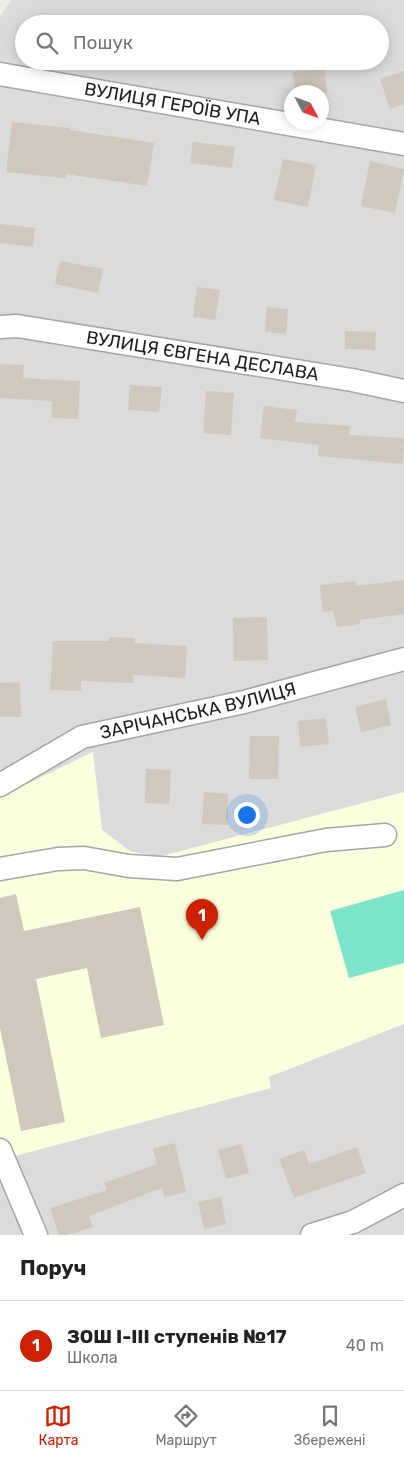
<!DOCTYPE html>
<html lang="uk">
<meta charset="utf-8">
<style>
:root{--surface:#fff;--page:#f6f6f6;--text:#222;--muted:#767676;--line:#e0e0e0;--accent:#cc2000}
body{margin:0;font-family:Rubik,sans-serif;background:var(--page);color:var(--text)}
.compass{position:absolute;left:284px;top:85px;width:45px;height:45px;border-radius:50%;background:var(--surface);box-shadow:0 2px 12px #0003;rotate:131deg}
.you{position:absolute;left:246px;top:814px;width:18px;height:18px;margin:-12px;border:4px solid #fff;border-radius:50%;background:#1a73e8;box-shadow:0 0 0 8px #1a73e833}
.badge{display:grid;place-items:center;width:32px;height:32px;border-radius:50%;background:var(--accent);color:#fff;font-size:16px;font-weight:700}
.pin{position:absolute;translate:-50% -41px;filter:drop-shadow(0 1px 2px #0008)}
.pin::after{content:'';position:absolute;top:26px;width:18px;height:15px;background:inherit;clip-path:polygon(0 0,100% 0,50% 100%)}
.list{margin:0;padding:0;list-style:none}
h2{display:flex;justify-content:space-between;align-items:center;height:65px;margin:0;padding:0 20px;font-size:21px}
h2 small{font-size:16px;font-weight:400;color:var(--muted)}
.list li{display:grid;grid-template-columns:32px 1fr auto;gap:15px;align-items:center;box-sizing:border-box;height:90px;padding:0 20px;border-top:1px solid var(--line)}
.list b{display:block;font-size:19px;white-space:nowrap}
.list p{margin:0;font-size:16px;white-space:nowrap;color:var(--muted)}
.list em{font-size:16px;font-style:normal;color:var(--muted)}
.icon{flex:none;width:28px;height:28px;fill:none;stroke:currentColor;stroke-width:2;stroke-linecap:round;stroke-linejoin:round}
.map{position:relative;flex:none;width:404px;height:1235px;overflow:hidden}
.search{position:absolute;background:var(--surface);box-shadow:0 2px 12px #0003;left:15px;right:15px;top:15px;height:55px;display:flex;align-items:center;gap:12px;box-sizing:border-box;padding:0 18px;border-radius:28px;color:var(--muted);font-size:19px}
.sheet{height:155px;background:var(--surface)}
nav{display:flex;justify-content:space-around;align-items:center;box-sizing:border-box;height:70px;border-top:1px solid var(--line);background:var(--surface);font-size:14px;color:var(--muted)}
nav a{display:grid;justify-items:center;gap:2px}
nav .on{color:var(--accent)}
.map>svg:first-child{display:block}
</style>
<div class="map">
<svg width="404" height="1235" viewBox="0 0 404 1235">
<rect width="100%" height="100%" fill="#f0eee3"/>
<path fill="#dcdbdb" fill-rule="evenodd" d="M12,0H404V1235H0V16ZM24,24H380V61H24ZM292,92H322V122H292Z"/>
<path fill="#faffdd" d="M93,752L102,830L130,851L158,857L404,792V1024L269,1077L271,1088L0,1160V797Z"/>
<path fill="#7de4cc" d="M404,890V963L349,978L330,911Z"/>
<g fill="#d0c8bc">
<path d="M325,69L327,92H295L293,72Z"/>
<path d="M404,71V104L390,109L380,79Z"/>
<path d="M12,122L71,128L70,130L154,143L147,186L66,174L65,178L6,172Z"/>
<path d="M193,142L235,147L232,168L190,163Z"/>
<path d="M283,159L316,165L308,207L274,200Z"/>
<path d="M370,161L404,169L395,213L361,206Z"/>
<path d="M0,224L35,228L33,247L0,243Z"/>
<path d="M60,261L103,269L98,293L55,284Z"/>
<path d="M197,287L220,290L215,320L193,317Z"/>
<path d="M267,307L288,309L286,334L265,332Z"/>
<path d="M345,331L376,332L375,350L345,349Z"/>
<path d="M0,364L24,365L23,378L80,381L78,419L51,418L52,401L0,398Z"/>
<path d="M130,385L162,387L159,412L128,410Z"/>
<path d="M206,391L234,393L231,435L203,433Z"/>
<path d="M264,406L297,410L295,422L350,426L349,435L404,438L403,464L318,456L319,445L260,438Z"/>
<path d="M404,580V614L360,620V624L337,627L333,611L323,612L320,585L355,581L356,586Z"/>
<path d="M267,617L268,660L234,661L233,618Z"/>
<path d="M109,637L135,638V643L187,646L185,678L133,675V683L81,681V691L50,690L53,641H109Z"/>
<path d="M20,682L21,717H0V683Z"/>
<path d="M386,699L391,725L361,732L355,707Z"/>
<path d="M326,718L329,744L300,747L298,721Z"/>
<path d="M250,736H279L278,779H249Z"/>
<path d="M146,769L171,770L169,804L145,803Z"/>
<path d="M204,792L228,794V825L202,824Z"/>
<path d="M16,894L24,931L140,907L164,1025L101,1038L87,968L36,979L65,1122L21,1131L0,1028V898Z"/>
<path d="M175,1143L186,1192L164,1197L162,1188L89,1216L93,1227L67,1235H59L50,1208L107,1190L104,1183L157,1164L153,1148Z"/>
<path d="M241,1144L249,1173L226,1179L218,1150Z"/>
<path d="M357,1147L366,1173L294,1198L279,1159L304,1150L309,1164Z"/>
<path d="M221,1197L226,1224L204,1229L198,1202Z"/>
</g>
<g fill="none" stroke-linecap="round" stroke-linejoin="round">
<defs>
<g id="minor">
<path id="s1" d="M0,74L404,144"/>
<path id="s2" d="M0,327L17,326L352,380L404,391"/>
<path id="s3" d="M0,785L82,737L244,702L404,659"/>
<path d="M0,869L58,859L84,858L129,866L177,869L326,840L385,835"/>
<path d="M0,1150L36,1235"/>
<path d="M312,1235L353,1222L404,1195"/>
</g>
</defs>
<use href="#minor" stroke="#a5a5a5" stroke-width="25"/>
<use href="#minor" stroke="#fff" stroke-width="22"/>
</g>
<g text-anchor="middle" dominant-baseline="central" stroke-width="4.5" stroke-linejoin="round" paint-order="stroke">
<g font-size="18" fill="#1e1e1e" stroke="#fff">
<text stroke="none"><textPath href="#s1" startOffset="175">ВУЛИЦЯ ГЕРОЇВ УПА</textPath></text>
<text stroke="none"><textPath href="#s2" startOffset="205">ВУЛИЦЯ ЄВГЕНА ДЕСЛАВА</textPath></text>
<text stroke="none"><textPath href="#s3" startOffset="214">ЗАРІЧАНСЬКА ВУЛИЦЯ</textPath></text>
</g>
</g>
</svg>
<svg class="compass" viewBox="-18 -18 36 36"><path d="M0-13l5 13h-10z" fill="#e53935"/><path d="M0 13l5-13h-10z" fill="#767676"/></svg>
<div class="you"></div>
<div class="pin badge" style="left:202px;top:940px">1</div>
<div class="search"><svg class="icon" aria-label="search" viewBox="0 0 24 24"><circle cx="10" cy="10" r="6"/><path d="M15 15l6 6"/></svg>Пошук</div>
</div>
<section class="sheet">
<h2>Поруч<small></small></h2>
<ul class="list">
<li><span class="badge">1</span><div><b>ЗОШ І-ІІІ ступенів №17</b><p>Школа</p></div><em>40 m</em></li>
</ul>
</section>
<nav>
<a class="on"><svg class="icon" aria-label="map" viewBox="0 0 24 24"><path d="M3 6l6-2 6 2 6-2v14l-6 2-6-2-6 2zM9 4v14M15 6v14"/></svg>Карта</a>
<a><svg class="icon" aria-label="directions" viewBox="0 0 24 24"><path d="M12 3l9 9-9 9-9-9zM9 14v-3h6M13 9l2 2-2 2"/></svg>Маршрут</a>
<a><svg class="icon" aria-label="saved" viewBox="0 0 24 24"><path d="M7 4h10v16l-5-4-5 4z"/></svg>Збережені</a>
</nav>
